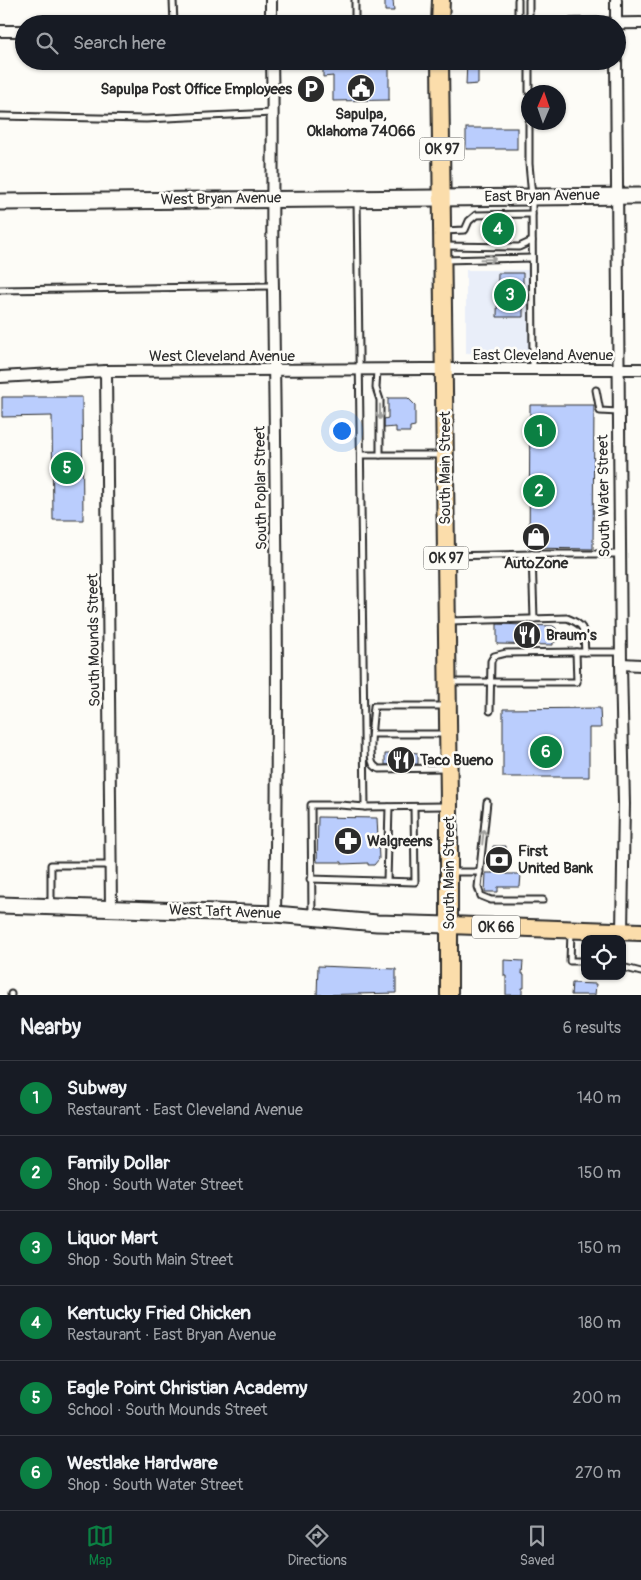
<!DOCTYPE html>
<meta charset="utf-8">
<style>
:root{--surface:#171b24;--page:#242831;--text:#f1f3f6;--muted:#9ea1a6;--line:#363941;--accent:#0b8043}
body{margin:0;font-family:Pangolin,sans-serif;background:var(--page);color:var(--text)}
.controls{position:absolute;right:15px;bottom:15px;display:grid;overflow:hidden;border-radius:10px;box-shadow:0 1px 4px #0004}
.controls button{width:45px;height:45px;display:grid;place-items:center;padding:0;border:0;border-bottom:1px solid var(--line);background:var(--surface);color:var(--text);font:25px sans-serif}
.compass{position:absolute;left:521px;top:85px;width:45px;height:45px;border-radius:50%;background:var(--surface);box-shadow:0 1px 4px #0004;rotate:2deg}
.you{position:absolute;left:341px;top:430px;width:18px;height:18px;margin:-12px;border:4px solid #fff;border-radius:50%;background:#1a73e8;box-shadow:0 0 0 8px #1a73e833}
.badge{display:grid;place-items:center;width:32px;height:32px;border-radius:50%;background:var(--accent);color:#fff;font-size:16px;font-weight:700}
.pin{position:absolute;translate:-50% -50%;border:2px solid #fff;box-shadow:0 1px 5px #0006}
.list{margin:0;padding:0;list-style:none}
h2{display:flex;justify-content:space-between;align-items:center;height:65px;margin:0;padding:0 20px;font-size:21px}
h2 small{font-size:16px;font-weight:400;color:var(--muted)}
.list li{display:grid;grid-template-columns:32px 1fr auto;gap:15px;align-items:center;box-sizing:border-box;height:75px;padding:0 20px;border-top:1px solid var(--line)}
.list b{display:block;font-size:19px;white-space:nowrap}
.list p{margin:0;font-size:16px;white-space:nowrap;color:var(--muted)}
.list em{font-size:16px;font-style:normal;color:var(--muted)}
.icon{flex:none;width:28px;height:28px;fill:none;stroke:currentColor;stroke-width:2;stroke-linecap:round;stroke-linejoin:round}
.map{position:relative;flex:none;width:641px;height:995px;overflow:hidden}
.search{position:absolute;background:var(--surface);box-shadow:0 1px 4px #0004;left:15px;right:15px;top:15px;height:55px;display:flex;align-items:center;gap:12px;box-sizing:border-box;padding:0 18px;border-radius:28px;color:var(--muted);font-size:19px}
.sheet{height:515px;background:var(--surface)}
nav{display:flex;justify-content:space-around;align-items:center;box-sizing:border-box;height:70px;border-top:1px solid var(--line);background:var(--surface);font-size:14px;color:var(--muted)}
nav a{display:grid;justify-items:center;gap:2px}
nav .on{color:var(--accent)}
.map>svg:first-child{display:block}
</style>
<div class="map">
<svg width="641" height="995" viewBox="0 0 641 995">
<rect width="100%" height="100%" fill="#fdfcf7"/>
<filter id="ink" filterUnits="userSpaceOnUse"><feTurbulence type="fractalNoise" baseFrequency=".02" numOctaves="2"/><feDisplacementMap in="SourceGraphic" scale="10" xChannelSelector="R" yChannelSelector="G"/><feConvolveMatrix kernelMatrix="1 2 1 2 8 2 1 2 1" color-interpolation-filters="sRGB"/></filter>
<g filter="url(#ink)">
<path fill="#e9eef9" d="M466,270H529L530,354L466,353Z"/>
<g fill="#bacdfd" stroke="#2b2b2b">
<path d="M385,0H393L394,11H385Z"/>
<path d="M323,61H389V100L333,101V76L323,77Z"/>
<path d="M467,61H478V84L466,85Z"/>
<rect x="466" y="128" width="51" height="21"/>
<path d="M498,273H523V317H497Z"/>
<path d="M2,397H82L83,520H53L52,416L2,417Z"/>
<path d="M388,398H408L415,405V426L410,427V432H396V427L384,428V419L388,418Z"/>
<path d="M530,405H594L593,549L529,548Z"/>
<path d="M497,624L553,626L556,628V642H553V645L497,644Z"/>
<path d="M600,708L601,728H589V777H503V709Z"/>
<path d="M395,751L418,753V764L385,765V754H395Z"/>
<path d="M318,817L377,818L379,859L374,865H368V863L342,864V862H317Z"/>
<path d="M493,846H506V874H521L520,887H498V892H485L486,873H493Z"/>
<path d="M504,960L523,961L522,974H524V988H522V995H506V976H504Z"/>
<path d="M318,966L396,969V993L317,995Z"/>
<path d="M572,983L596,984L595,995H571Z"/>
</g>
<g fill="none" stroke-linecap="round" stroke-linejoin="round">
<defs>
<g id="lane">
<path d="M173,0L174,24"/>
<path d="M355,0V24"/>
<path d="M518,0V24"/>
<path d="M529,0V24"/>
<path d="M529,92V61"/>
<path d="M0,116L146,119L272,113"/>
<path d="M529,122V164L532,196L533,369"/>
<path d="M357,200L365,807"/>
<path d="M443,231L465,230L469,221L476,215L532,214"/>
<path d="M443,246L519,247L532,241"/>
<path d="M444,260L532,258"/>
<path d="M0,290L273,286"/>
<path d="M377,370L376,388L380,400V455"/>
<path d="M596,390L600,411L618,412"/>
<path d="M361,455H442"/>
<path d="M532,554L534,619"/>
<path d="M448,556L532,554H620"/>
<path d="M449,621L567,618C588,626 583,632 585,652"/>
<path d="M450,682H577L576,652H621"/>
<path d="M490,711L491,661L494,656L506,653L576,652"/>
<path d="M372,734H447"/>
<path d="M445,768L379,769C376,767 375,767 373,764C368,753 373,719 374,706H445"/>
<path d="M487,802L478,887L481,896L491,900H543"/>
<path d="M450,872H480"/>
<path d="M310,879L415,882L414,807"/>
<path d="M387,881L389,807"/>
<path d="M51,906V865H111"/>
<path d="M312,916L311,805H340L365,807L445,806"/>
<path d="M571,932L570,961H585"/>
<path d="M622,967L641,972"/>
<path d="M11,995V994"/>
</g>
<g id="street">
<path d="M271,0V24"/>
<path d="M616,0V24"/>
<path d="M572,24L641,23"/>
<path d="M0,31H24"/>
<path d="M272,61C274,137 271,213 273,288C276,497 279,705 275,914"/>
<path d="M616,61L621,664L624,804L622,931"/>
<path d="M106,371L111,908"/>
<path d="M0,377L106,371L425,369H641"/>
<path d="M621,664L641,665"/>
</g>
<g id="secondary">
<path d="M0,202L641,196"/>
<path d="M0,905L275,914L377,923L449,925"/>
</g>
<g id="primary">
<path d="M440,24L441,0"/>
<path d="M440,61L449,802V995"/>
<path d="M449,925L641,932"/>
</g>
</defs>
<use href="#lane" stroke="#2b2b2b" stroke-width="9"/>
<use href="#street" stroke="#2b2b2b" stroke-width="14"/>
<use href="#secondary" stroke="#2b2b2b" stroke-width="19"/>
<use href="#primary" stroke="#2b2b2b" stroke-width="20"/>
<use href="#lane" stroke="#fdfcf7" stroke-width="5"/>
<use href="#street" stroke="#fdfcf7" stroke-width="10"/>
<use href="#secondary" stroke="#fdfcf7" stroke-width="15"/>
<use href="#primary" stroke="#fbddab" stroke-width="16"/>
</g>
<defs><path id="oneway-shaft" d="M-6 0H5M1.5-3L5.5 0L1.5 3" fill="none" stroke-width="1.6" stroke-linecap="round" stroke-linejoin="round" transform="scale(1.25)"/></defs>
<g stroke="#9e9e9b">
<use href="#oneway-shaft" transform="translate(488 259) rotate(-1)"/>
<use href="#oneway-shaft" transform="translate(380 412) rotate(90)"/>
<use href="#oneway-shaft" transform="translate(483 837) rotate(-84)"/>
</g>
</g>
<defs>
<symbol id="civic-disc" viewBox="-11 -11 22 22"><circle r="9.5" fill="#2b2b2b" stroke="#fdfcf7"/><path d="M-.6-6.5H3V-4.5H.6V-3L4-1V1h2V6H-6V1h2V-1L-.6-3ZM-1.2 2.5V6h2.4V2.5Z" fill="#fff"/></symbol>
<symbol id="parking-disc" viewBox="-11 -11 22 22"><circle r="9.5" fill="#2b2b2b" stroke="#fdfcf7"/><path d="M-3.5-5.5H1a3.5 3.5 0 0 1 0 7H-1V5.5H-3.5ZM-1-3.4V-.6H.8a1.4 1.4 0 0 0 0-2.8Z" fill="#fff"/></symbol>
<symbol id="shop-disc" viewBox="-11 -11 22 22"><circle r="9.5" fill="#2b2b2b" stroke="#fdfcf7"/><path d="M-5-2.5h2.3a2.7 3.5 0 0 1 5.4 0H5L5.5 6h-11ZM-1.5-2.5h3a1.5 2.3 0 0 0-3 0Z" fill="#fff"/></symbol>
<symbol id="restaurant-disc" viewBox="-11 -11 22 22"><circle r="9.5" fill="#2b2b2b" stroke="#fdfcf7"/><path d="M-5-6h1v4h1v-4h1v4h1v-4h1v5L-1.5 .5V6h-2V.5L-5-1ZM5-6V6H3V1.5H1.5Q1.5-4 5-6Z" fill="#fff"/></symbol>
<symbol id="pharmacy-disc" viewBox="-11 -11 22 22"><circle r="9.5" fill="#2b2b2b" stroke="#fdfcf7"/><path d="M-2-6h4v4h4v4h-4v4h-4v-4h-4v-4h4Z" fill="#fff"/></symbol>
<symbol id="bank-disc" viewBox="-11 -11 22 22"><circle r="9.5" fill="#2b2b2b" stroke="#fdfcf7"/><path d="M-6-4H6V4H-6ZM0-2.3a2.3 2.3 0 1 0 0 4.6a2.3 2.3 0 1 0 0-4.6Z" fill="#fff"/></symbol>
</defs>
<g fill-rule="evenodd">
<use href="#civic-disc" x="345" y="72" width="32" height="32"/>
<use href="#parking-disc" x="295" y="73" width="32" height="32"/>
<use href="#shop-disc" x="520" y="521" width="32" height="32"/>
<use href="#restaurant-disc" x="511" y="619" width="32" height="32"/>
<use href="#restaurant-disc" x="385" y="744" width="32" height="32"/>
<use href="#pharmacy-disc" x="332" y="825" width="32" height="32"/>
<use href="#bank-disc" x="483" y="844" width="32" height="32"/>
</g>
<g text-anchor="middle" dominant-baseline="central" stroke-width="5" stroke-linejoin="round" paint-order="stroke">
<g fill="#fdfcf7" stroke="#6a6a68" stroke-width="1">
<rect x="419.5" y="137.5" width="45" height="23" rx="4"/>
<rect x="423.5" y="546.5" width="45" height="23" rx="4"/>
<rect x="472" y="915.5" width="48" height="23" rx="4"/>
</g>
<g font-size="14" font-weight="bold" fill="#2b2b2b">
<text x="442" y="149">OK 97</text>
<text x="446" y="558">OK 97</text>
<text x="496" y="927">OK 66</text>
</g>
<g font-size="15" font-weight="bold" fill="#2b2b2b" stroke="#fdfcf7" text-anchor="start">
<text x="292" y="89" text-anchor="end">Sapulpa Post Office Employees</text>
<text x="361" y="114" text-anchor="middle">Sapulpa,<tspan x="361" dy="17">Oklahoma 74066</tspan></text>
<text x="536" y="563" text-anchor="middle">AutoZone</text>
<text x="546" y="635">Braum's</text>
<text x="420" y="760">Taco Bueno</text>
<text x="367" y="841">Walgreens</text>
<text x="518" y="851">First<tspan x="518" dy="17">United Bank</tspan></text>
</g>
<g font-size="15" fill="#2b2b2b" stroke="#fdfcf7">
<text transform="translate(542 196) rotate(-1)">East Bryan Avenue</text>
<text transform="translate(221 199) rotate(-1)">West Bryan Avenue</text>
<text x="543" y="355">East Cleveland Avenue</text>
<text x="222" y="356">West Cleveland Avenue</text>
<text transform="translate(445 468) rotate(-90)">South Main Street</text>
<text transform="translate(261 488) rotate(-91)">South Poplar Street</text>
<text transform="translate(604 496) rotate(-91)">South Water Street</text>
<text transform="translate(94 640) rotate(-91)">South Mounds Street</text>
<text transform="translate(449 873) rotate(-90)">South Main Street</text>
<text transform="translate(225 912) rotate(2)">West Taft Avenue</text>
</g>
</g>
</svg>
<div class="controls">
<button><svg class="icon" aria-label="locate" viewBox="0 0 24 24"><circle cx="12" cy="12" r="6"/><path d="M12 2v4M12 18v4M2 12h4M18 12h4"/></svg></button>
</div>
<svg class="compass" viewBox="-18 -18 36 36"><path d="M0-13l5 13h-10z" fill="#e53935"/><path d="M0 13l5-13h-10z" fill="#9ea1a6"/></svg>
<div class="you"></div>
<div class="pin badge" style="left:540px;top:431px">1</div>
<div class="pin badge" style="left:539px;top:491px">2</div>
<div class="pin badge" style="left:510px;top:295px">3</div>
<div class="pin badge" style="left:498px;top:229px">4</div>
<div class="pin badge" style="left:67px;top:468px">5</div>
<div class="pin badge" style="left:546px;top:752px">6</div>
<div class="search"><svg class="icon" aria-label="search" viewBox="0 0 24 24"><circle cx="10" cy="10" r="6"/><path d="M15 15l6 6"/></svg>Search here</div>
</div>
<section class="sheet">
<h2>Nearby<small>6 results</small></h2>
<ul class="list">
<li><span class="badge">1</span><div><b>Subway</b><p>Restaurant · East Cleveland Avenue</p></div><em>140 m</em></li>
<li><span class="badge">2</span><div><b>Family Dollar</b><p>Shop · South Water Street</p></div><em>150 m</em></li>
<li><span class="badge">3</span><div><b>Liquor Mart</b><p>Shop · South Main Street</p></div><em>150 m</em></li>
<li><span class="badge">4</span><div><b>Kentucky Fried Chicken</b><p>Restaurant · East Bryan Avenue</p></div><em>180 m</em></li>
<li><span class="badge">5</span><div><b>Eagle Point Christian Academy</b><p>School · South Mounds Street</p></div><em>200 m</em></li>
<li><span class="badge">6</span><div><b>Westlake Hardware</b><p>Shop · South Water Street</p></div><em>270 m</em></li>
</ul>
</section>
<nav>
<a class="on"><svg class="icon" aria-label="map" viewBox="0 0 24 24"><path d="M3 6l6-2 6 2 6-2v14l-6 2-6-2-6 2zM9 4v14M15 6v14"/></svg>Map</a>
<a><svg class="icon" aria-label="directions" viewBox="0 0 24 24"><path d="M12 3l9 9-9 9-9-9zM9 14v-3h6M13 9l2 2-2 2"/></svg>Directions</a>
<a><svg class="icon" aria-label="saved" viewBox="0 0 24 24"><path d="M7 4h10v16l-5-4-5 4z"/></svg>Saved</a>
</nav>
